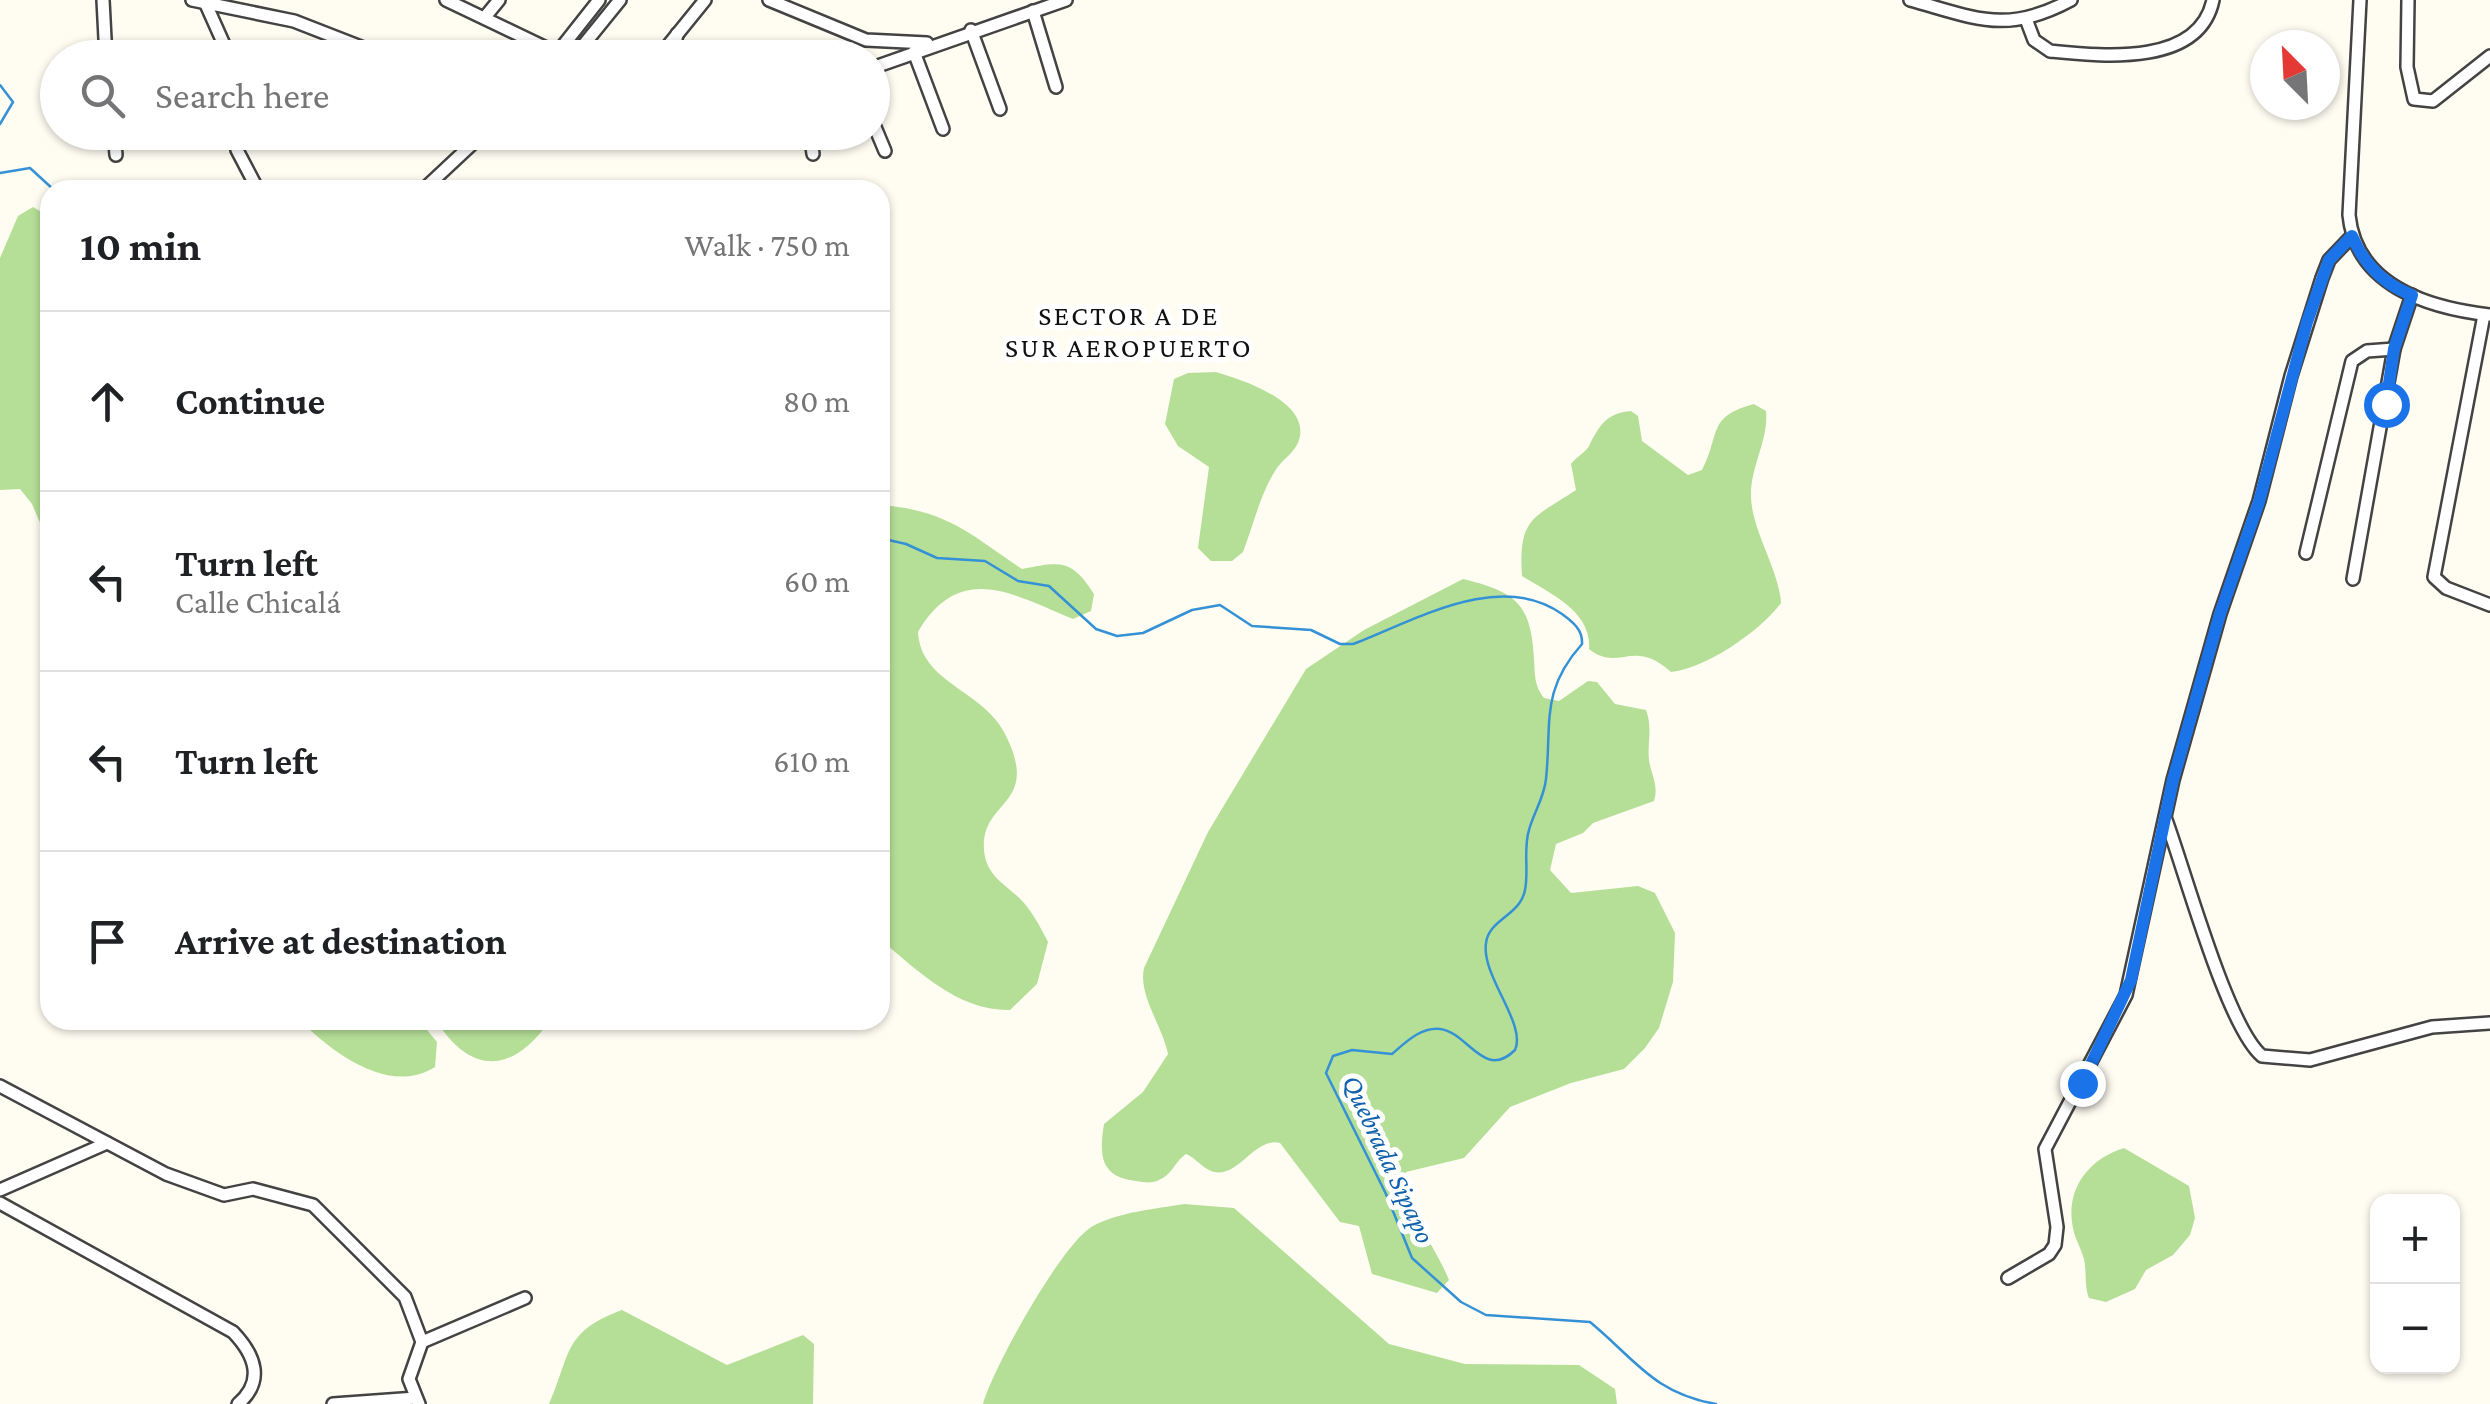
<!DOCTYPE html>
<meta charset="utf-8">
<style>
:root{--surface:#fff;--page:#f6f6f6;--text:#202124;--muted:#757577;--line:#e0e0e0}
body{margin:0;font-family:"Crimson Pro",serif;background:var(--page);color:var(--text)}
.controls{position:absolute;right:30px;bottom:30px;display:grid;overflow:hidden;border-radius:20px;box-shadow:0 2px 8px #0004}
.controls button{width:90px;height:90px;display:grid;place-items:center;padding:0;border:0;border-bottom:2px solid var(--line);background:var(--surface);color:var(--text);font:50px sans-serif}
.compass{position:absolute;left:2250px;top:30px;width:90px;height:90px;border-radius:50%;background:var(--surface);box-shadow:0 2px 8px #0004;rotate:336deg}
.stop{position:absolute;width:30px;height:30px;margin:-22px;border:8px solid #1a73e8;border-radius:50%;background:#fff}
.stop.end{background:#1a73e8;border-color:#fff;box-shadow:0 2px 10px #0008}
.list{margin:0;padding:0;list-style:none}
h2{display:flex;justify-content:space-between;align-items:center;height:130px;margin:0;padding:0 40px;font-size:42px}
h2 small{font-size:32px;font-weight:400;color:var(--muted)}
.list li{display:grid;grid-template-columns:65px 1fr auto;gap:30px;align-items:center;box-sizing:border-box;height:180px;padding:0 40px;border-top:2px solid var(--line)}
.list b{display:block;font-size:38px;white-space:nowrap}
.list p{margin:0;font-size:32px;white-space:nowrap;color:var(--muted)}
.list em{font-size:32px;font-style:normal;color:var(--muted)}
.icon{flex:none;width:55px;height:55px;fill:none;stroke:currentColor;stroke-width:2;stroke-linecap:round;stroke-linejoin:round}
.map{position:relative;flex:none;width:2490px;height:1404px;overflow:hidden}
.search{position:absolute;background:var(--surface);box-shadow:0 2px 8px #0004;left:40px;top:40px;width:850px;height:110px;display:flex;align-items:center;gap:25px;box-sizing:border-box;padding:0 35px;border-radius:55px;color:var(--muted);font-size:38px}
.panel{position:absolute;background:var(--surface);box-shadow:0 2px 8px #0004;left:40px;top:180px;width:850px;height:850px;border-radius:30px}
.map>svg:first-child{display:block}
</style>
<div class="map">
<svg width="2490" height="1404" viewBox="0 0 2490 1404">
<rect width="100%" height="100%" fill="#fffdf2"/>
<g fill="#b5df97">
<path d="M33,207L50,217V546L32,504L20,489L0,490V258L18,216Z"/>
<path d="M1216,372C1243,380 1311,402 1299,440C1296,452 1281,460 1275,471C1260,495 1253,526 1243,552L1232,561H1211L1198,548L1209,467L1178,446L1165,424L1174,379L1188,373Z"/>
<path d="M1754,404L1766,411C1769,440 1750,467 1751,497C1752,531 1779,570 1781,603C1761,631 1705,669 1671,672C1633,637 1619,673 1589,649C1592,611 1549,593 1522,576C1518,517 1534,518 1576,490L1571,464C1577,456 1584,454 1589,446C1599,426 1606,413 1631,411L1638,416L1642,441L1688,475L1702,470C1721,434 1706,417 1754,404Z"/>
<path d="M880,505C947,510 970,534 1022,569C1061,561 1072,559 1094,594L1091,611L1073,619C1013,594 960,561 918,632C921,683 981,689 1004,732C1045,810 974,798 985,857C990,879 1010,887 1024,903C1034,915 1041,928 1048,942L1037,984L1010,1010C958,1011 918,971 880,939Z"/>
<path d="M1463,579C1515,592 1531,602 1534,659C1535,674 1534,686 1544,698L1559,701L1588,681L1597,682L1615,704L1646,710C1653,729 1647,742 1649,760C1651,775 1659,785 1654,801L1593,823L1583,833L1556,844L1550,870L1571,893L1638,886L1655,893L1675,933L1673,982L1659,1028L1645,1048L1624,1069L1571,1083L1510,1107L1464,1158L1406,1172C1406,1214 1434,1243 1449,1280L1437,1293L1372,1274L1359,1226L1340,1222L1280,1143C1253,1136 1235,1186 1207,1169C1199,1164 1195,1158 1186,1154C1175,1161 1173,1174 1159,1180C1151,1184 1144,1182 1136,1181C1100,1177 1099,1155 1104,1124L1143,1092L1168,1054C1162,1025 1138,995 1144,968L1208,832L1306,669L1364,630Z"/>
<path d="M300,1020H428L427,1030L437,1042L435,1067C390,1096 332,1053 300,1020Z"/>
<path d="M436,1020H550C514,1073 471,1077 436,1020Z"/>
<path d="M2124,1148L2189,1186L2195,1218L2190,1235L2173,1255L2146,1270L2135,1289L2106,1302L2089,1298C2084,1285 2087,1273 2084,1259C2081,1248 2075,1239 2073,1228C2065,1190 2088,1159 2124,1148Z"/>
<path d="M1184,1204L1234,1208L1389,1344L1465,1364L1579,1365L1615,1389L1617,1404H983C993,1368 1062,1243 1093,1226C1119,1212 1155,1209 1184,1204Z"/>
<path d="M622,1310L727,1365L803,1335L814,1344L813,1404H549C571,1355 562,1332 622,1310Z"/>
</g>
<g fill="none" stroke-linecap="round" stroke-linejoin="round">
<g stroke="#3591d6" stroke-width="2.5">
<path d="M0,85L13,102L0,124"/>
<path d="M0,173L30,168L54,190"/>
<path d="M880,538L906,544L937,558L985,561L1018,581L1049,586L1096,629L1117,636L1143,633L1192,610L1220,605L1252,626L1311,630L1340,644H1353C1412,622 1499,569 1562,614C1573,622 1583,630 1582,644C1540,691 1552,723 1546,779C1544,798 1534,812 1529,830C1523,849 1529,870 1525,890C1520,916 1489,919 1486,943C1481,976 1527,1024 1515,1050C1484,1081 1468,1032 1440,1029C1420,1027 1405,1043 1392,1054L1352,1050L1333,1056L1326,1073L1386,1194L1412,1258L1461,1302L1486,1315L1590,1322C1635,1359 1653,1393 1716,1404"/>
</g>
<defs>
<g id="minor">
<path d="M103,0L106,58"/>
<path d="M192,0L294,21L389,58"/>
<path d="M446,0L567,58"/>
<path d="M769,0L866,40L927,43"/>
<path d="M1910,0C1976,18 2006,35 2071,0"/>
<path d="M2360,0L2349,215C2356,286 2429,308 2490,315"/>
<path d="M2408,0L2407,67L2414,99L2433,101L2490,56"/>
<path d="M205,2L230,58"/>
<path d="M1033,11L1056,87"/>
<path d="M485,17L499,0"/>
<path d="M2026,19L2034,40L2050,51C2102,56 2199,67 2213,0"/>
<path d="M971,30L1000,109"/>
<path d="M677,34L675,44L681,58"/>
<path d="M558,52L599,0"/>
<path d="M914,52L943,129"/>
<path d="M573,58L620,0"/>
<path d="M658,58L705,0"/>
<path d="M872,68L1066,0"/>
<path d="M872,120L885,151"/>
<path d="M114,132L116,155"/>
<path d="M235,132L237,150L258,190"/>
<path d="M810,132L813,154"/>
<path d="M423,190L485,132"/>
<path d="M2484,315L2434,577L2446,588L2490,605"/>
<path d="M2306,553L2352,361L2367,351L2394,349"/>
<path d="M2353,579L2394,349L2412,295"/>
<path d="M2166,820C2185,871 2227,1027 2262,1056L2310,1060L2432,1027L2490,1023"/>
<path d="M0,1086L166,1174L224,1195L253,1189L313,1205L405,1297L422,1342L409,1379L419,1404"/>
<path d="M0,1190L107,1143"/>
<path d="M0,1203L233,1332C255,1355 265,1381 238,1404"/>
<path d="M2008,1278L2049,1254L2055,1245L2057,1227L2045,1149L2126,995L2173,780L2220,614L2259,501L2291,376L2322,278L2329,260L2352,236"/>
<path d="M422,1342L525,1298"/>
<path d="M333,1404L416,1398"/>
</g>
</defs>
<use href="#minor" stroke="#434343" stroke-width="16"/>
<use href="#minor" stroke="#fff" stroke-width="11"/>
</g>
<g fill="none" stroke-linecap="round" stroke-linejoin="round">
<path stroke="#1a73e8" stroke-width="12" d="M2082,1083L2131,980L2173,780L2220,614L2259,502L2307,322L2329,260L2352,236C2364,264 2383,284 2412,295L2394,349L2386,404"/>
</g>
<g text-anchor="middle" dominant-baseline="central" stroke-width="10" stroke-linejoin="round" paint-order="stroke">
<g font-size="28" letter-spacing="2.5" fill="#101010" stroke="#fff">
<text x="1129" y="315">SECTOR A DE<tspan x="1129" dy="32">SUR AEROPUERTO</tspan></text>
</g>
<g font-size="28" font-style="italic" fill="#0f62ab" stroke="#fff">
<text transform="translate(1389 1159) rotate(65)">Quebrada Sipapo</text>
</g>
</g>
</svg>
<div class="controls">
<button>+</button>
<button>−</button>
</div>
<svg class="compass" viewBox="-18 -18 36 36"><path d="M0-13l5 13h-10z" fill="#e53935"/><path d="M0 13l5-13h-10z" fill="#757577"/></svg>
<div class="stop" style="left:2386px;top:404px"></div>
<div class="stop end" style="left:2082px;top:1083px"></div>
<div class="search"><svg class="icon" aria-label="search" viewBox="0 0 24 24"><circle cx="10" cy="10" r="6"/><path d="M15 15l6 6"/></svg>Search here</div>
<section class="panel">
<h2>10 min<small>Walk · 750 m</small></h2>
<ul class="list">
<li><svg class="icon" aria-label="ahead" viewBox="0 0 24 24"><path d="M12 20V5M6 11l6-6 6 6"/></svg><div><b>Continue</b></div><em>80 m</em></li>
<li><svg class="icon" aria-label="left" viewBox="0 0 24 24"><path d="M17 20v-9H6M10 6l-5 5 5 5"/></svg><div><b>Turn left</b><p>Calle Chicalá</p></div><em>60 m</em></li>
<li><svg class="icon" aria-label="left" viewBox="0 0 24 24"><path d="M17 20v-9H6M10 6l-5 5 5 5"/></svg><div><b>Turn left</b></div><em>610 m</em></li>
<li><svg class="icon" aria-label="arrive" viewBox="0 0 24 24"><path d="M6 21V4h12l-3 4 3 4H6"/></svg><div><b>Arrive at destination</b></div></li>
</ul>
</section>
</div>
